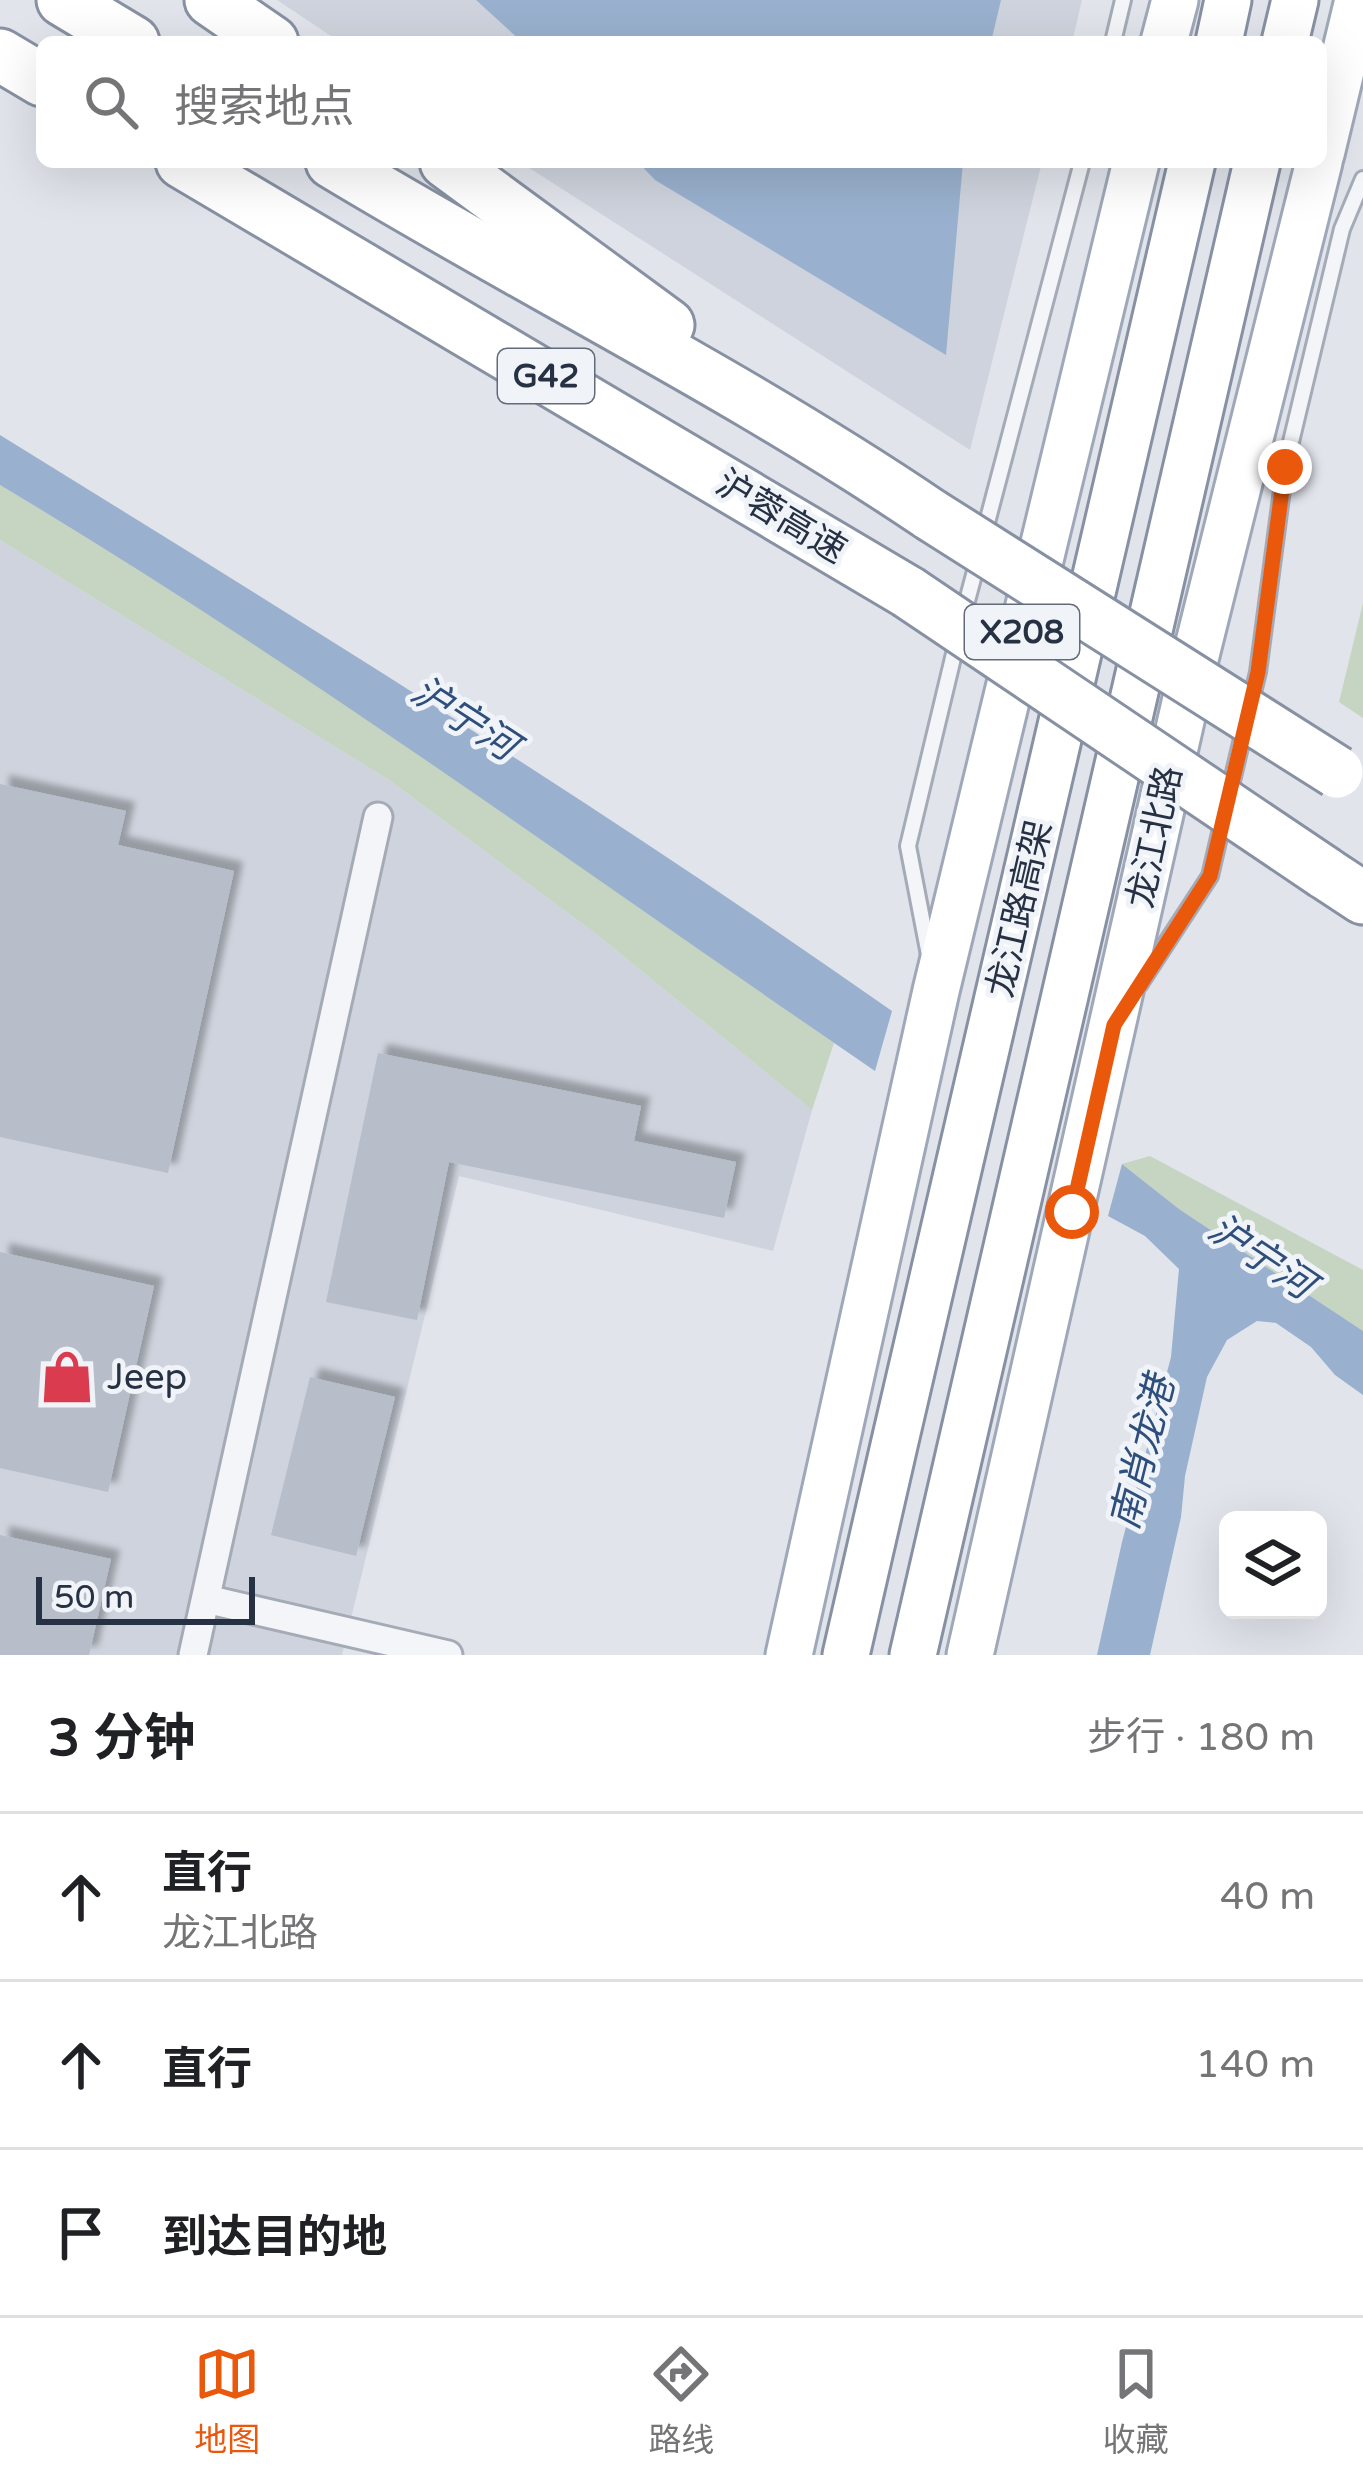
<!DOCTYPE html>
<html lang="zh">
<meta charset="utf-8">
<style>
:root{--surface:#fff;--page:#f2f2f2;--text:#202124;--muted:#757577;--line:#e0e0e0;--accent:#ea580c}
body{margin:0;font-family:"Varela Round","Noto Sans SC",sans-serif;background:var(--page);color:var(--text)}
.controls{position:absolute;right:36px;bottom:36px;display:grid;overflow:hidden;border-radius:18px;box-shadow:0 12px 48px #0002}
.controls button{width:108px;height:108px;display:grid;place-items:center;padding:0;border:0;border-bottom:3px solid var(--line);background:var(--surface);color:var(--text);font:60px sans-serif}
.scale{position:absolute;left:36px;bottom:30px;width:219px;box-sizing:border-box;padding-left:12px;border:6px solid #273144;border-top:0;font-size:33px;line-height:42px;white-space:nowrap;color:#273144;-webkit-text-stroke:9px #f0f3f8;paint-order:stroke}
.stop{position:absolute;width:36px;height:36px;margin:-27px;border:9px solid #ea580c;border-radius:50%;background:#fff}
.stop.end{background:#ea580c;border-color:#fff;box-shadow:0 3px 12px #0008}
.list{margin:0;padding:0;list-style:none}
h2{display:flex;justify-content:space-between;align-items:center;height:156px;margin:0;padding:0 48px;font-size:51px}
h2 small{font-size:39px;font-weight:400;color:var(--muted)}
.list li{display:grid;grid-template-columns:78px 1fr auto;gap:36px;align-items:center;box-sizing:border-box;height:168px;padding:0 48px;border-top:3px solid var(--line)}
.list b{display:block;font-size:45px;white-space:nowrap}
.list p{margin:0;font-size:39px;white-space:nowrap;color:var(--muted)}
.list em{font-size:39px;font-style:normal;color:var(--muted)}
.icon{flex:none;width:66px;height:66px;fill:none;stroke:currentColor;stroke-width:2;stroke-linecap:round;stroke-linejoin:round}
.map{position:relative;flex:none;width:1363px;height:1655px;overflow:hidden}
.search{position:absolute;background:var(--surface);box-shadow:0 12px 48px #0002;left:36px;right:36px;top:36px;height:132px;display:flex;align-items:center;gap:30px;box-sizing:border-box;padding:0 42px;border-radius:18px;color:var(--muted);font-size:45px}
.sheet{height:660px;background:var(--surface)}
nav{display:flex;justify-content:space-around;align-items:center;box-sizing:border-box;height:168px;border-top:3px solid var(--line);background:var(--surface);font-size:33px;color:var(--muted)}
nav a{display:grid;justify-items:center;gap:6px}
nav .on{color:var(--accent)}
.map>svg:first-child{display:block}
</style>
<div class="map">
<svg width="1363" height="1655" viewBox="0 0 1363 1655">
<defs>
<filter id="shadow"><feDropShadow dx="9" dy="-9" stdDeviation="3" flood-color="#0004"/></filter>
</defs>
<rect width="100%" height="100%" fill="#e1e4eb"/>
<g fill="#ced3dd">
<path d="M277,0H1082L1072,42H340Z"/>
<path d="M520,162H1042L970,450Z"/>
<path d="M0,540L389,780L595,933L812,1110L773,1251L459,1176L342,1655H0Z"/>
</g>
<g fill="#c6d5c1">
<path d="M0,485C288,656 560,852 834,1043L812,1110L595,933L389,780L0,540Z"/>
<path d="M1363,603V718L1339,702Z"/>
<path d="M1150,1156L1363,1270V1331L1179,1209L1122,1164Z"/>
</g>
<g fill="#99b1ce">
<path d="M476,0H1001L991,42H522Z"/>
<path d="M638,162H963L946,355L655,180Z"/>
<path d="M0,435C301,621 602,807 892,1011L875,1071C585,873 302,665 0,485Z"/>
<path d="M1122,1164L1179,1209L1363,1331V1395L1335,1375L1311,1347L1276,1323L1257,1321L1227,1340L1207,1377L1185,1476L1181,1517L1150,1655H1097L1122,1542L1171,1357L1179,1269L1145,1236L1108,1216Z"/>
</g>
<g fill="#b7bdc9" filter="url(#shadow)">
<path d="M0,784L126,811L118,845L234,871L168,1173L0,1137Z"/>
<path d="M378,1053L641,1106L634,1141L736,1162L724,1218L449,1162L417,1320L326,1302Z"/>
<path d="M0,1252L154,1286L108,1492L0,1468Z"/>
<path d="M310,1377L395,1397L356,1556L271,1535Z"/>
<path d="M0,1535L111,1559L89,1655H0Z"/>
</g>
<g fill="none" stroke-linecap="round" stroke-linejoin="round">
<defs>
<g id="service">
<path d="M1113,42L1123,0"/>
<path d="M984,534L1082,162"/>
<path d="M963,616L979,556"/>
<path d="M1250,705L1258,672L1285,467L1342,229L1363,179"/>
<path d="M1228,798L1245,726"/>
<path d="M929,955L908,846L958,637"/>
<path d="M1139,985L1210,876L1223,820"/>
</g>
<g id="minor">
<path d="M206,1599L448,1655"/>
<path d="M193,1655L378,817"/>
</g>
<g id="primary">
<path d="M1164,42L1175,0"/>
<path d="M1321,154L1358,0"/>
<path d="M789,1655L936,991L1136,162"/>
<path d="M970,1655L1194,663L1319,162"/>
</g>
<g id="trunk">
<path d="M1219,42L1228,0"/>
<path d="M1285,42L1295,0"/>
<path d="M846,1655C959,1157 1080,661 1192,162"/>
<path d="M913,1655L1257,162"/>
</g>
<g id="motorway">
<path d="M63,0L133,42"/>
<path d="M211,0L272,42"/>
<path d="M0,55L42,80"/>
<path d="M182,162L908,592"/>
<path d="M332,162C530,282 739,385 931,515"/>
<path d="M446,162L668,325"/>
<path d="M1325,873L1363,898"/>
</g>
</defs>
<use href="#service" stroke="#a5abb6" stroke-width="20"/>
<use href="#minor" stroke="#a5abb6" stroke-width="33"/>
<use href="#primary" stroke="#9fa8b8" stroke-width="51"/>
<use href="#trunk" stroke="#8791a3" stroke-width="51"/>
<use href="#motorway" stroke="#8791a3" stroke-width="57"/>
<use href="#service" stroke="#f4f5f8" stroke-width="14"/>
<use href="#minor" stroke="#f4f5f8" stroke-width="27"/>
<use href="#primary" stroke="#fff" stroke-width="45"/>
<use href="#trunk" stroke="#fff" stroke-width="45"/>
<use href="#motorway" stroke="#fff" stroke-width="51"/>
<defs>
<g id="motorway-bridge">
<path d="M931,515L1337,772"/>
<path d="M908,592L1325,873"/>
</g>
</defs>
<use href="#motorway-bridge" stroke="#8791a3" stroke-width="57" stroke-linecap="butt"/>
<use href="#motorway-bridge" stroke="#fff" stroke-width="51"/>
</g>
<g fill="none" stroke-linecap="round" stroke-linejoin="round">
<path stroke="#ea580c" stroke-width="15" d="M1072,1212L1114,1025L1210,876L1258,672L1285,467"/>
</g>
<defs>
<symbol id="shop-bare" viewBox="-9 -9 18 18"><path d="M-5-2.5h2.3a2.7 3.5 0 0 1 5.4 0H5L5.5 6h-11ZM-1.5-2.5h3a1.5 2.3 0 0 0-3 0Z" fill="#da3b4f" stroke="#f0f3f8" stroke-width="2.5" paint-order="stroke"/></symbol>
</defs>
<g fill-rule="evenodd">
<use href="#shop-bare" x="29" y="1339" width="76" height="76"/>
</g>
<g text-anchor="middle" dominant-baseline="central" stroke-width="10" stroke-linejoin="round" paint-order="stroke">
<g fill="#f0f3f8" stroke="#636b7a" stroke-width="3">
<rect x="498" y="349" width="96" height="54" rx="9"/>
<rect x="965" y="605" width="114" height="54" rx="9"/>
</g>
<g font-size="33" font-weight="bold" fill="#273144">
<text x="546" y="376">G42</text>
<text x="1022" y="632">X208</text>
</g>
<g font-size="36" fill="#273144" stroke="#f0f3f8">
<text transform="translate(781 517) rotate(31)">沪蓉高速</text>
<text transform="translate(1155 837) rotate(-78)">龙江北路</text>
<text transform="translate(1020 909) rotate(-77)">龙江路高架</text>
</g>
<g font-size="36" fill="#273144" stroke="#f0f3f8" text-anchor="start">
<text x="107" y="1377">Jeep</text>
</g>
<g font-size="39" font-style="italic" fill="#2e4f7c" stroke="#f0f3f8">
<text transform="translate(464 719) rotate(33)">沪宁河</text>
<text transform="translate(1261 1257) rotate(34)">沪宁河</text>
<text transform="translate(1143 1453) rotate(-76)">南肖龙港</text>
</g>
</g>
</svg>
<div class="controls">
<button><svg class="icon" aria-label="layers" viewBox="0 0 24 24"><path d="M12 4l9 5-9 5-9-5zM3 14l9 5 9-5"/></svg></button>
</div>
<div class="scale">50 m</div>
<div class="stop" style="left:1072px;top:1212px"></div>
<div class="stop end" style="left:1285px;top:467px"></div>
<div class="search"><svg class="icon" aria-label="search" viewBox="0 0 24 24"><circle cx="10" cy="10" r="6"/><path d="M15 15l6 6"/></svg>搜索地点</div>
</div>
<section class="sheet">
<h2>3 分钟<small>步行 · 180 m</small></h2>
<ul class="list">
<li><svg class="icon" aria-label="ahead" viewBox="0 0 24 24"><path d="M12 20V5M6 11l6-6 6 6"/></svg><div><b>直行</b><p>龙江北路</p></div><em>40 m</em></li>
<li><svg class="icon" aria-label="ahead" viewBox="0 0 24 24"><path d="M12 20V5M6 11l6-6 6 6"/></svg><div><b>直行</b></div><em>140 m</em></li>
<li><svg class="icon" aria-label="arrive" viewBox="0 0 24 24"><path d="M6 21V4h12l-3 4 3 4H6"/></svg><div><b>到达目的地</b></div></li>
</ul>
</section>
<nav>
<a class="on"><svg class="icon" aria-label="map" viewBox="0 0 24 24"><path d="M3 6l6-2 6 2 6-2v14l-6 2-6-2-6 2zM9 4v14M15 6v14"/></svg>地图</a>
<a><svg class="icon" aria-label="directions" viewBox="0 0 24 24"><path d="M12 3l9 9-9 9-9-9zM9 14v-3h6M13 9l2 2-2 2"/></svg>路线</a>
<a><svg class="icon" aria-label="saved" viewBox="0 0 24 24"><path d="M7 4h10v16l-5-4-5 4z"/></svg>收藏</a>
</nav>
